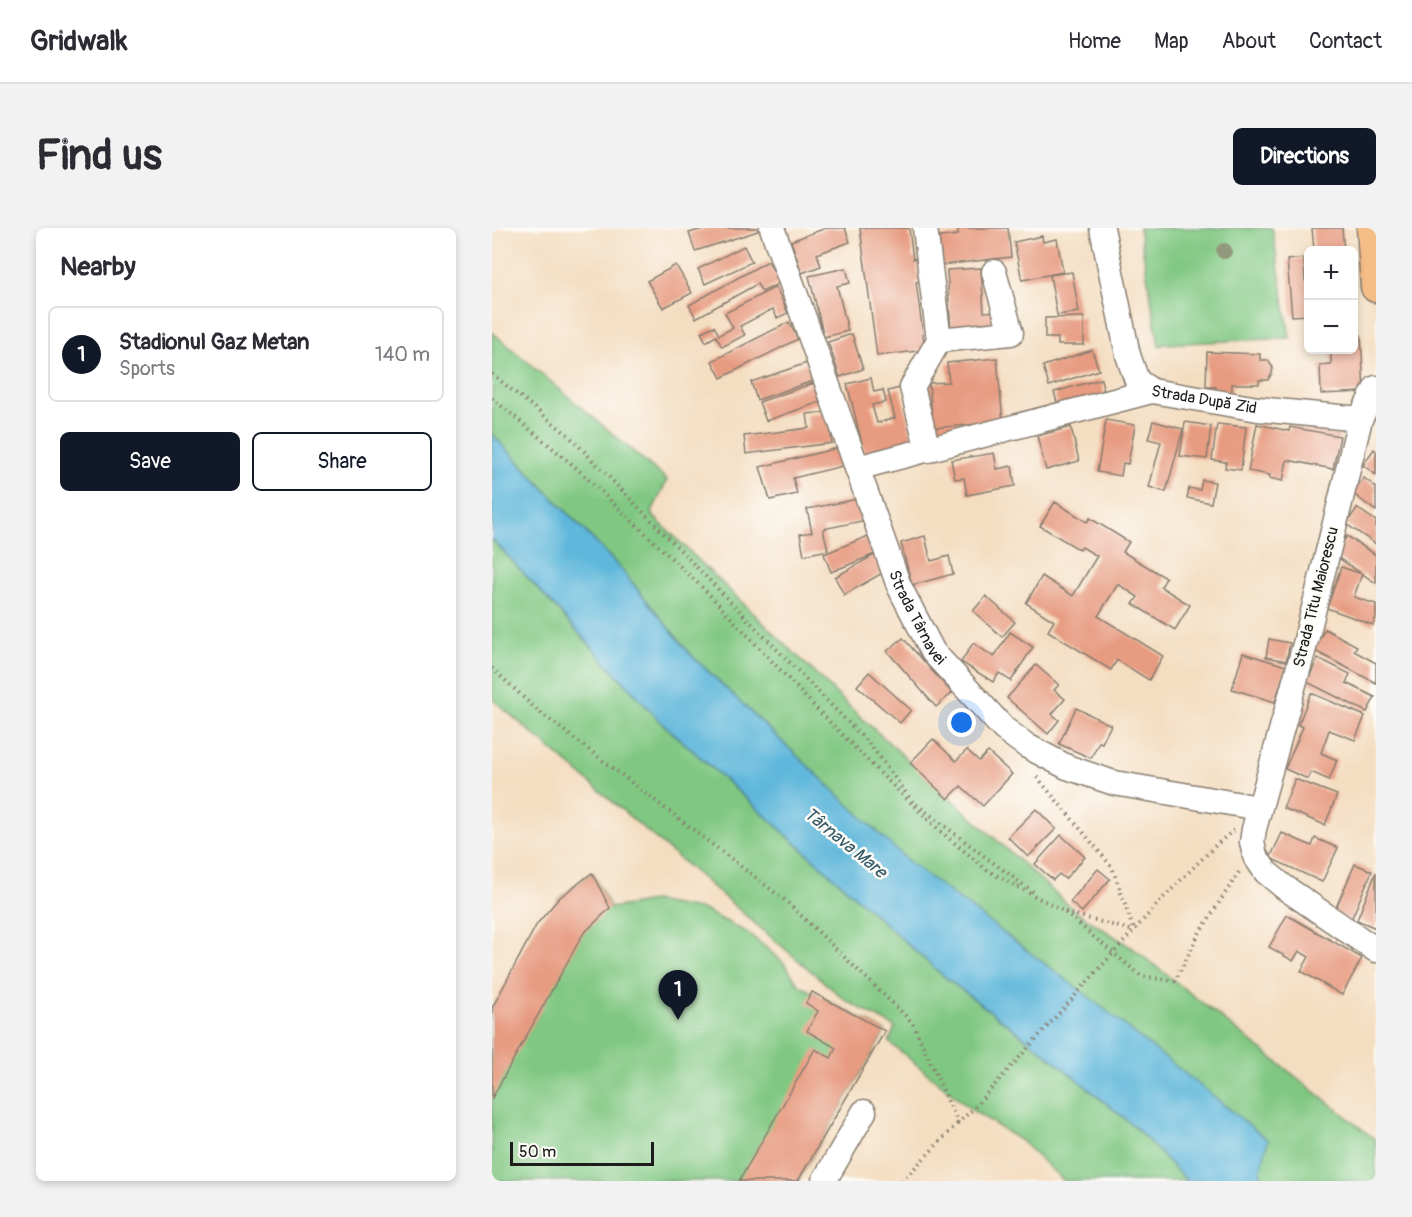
<!DOCTYPE html>
<meta charset="utf-8">
<style>
:root{--surface:#fff;--page:#f2f2f3;--text:#2b2b33;--muted:#7c7c81;--line:#e1e1e2;--accent:#111827}
body{margin:0;font-family:Pangolin,sans-serif;background:var(--page);color:var(--text)}
.controls{position:absolute;right:18px;top:18px;display:grid;overflow:hidden;border-radius:9px;box-shadow:0 3px 9px #0003}
.controls button{width:54px;height:54px;display:grid;place-items:center;padding:0;border:0;border-bottom:2px solid var(--line);background:var(--surface);color:var(--text);font:30px sans-serif}
.scale{position:absolute;left:18px;bottom:15px;width:144px;box-sizing:border-box;padding-left:6px;border:3px solid #1c1c1c;border-top:0;font-size:16px;line-height:21px;white-space:nowrap;color:#1c1c1c;-webkit-text-stroke:4px #fdfcf7;paint-order:stroke}
.you{position:absolute;left:470px;top:495px;width:21px;height:21px;margin:-15px;border:4px solid #fff;border-radius:50%;background:#1a73e8;box-shadow:0 0 0 9px #1a73e833}
.badge{display:grid;place-items:center;width:39px;height:39px;border-radius:50%;background:var(--accent);color:#fff;font-size:20px;font-weight:700}
.pin{position:absolute;translate:-50% -50px;filter:drop-shadow(0 2px 3px #0008)}
.pin::after{content:'';position:absolute;top:32px;width:21px;height:18px;background:inherit;clip-path:polygon(0 0,100% 0,50% 100%)}
.list{margin:0;padding:0;list-style:none}
h2{display:flex;justify-content:space-between;align-items:center;height:78px;margin:0;padding:0 24px;font-size:26px}
h2 small{font-size:20px;font-weight:400;color:var(--muted)}
.list li{display:grid;grid-template-columns:39px 1fr auto;gap:18px;align-items:center;box-sizing:border-box;height:96px;margin:0 12px 12px;padding:0 12px;border:2px solid var(--line);border-radius:9px}
.list b{display:block;font-size:22px;white-space:nowrap}
.list p{margin:0;font-size:20px;white-space:nowrap;color:var(--muted)}
.list em{font-size:20px;font-style:normal;color:var(--muted)}
.actions{display:flex;gap:12px;padding:18px 24px}
.actions a{flex:1;padding:14px 0;border:2px solid var(--accent);border-radius:9px;text-align:center;font-size:21px;color:var(--accent)}
.actions .main{background:var(--accent);color:#fff}
.map{position:relative;flex:none;width:884px;height:953px;overflow:hidden;border-radius:9px}
header{display:flex;align-items:center;gap:36px;box-sizing:border-box;height:84px;padding:0 30px;background:var(--surface);border-bottom:2px solid var(--line)}
header strong{font-size:28px}
nav{display:flex;gap:33px;margin-inline-start:auto;font-size:21px}
.intro{display:flex;align-items:center;justify-content:space-between;box-sizing:border-box;height:144px;padding:0 36px}
h1{margin:0;font-size:42px}
.button{padding:15px 27px;border-radius:9px;background:var(--accent);color:#fff;font-size:21px;font-weight:700}
main{display:flex;gap:36px;padding:0 36px}
aside{flex:1;background:var(--surface);border-radius:9px;box-shadow:0 3px 9px #0003}
.map>svg:first-child{display:block}
</style>
<header>
<strong>Gridwalk</strong>
<nav><a>Home</a><a>Map</a><a>About</a><a>Contact</a></nav>
</header>
<div class="intro"><h1>Find us</h1><a class="button">Directions</a></div>
<main>
<aside>
<h2>Nearby<small></small></h2>
<ul class="list">
<li><span class="badge">1</span><div><b>Stadionul Gaz Metan</b><p>Sports</p></div><em>140 m</em></li>
</ul>
<div class="actions"><a class="main">Save</a><a>Share</a></div>
</aside>
<div class="map">
<svg width="884" height="953" viewBox="0 0 884 953">
<rect width="100%" height="100%" fill="#fdfcf7"/>
<filter id="ink" filterUnits="userSpaceOnUse"><feTurbulence type="fractalNoise" baseFrequency=".0167" numOctaves="2"/><feDisplacementMap in="SourceGraphic" scale="12" xChannelSelector="R" yChannelSelector="G"/><feConvolveMatrix kernelMatrix="1 2 1 2 8 2 1 2 1" color-interpolation-filters="sRGB"/></filter>
<filter id="wash" filterUnits="userSpaceOnUse"><feTurbulence type="fractalNoise" baseFrequency=".008" numOctaves="4" result="noise"/><feDisplacementMap in="SourceGraphic" scale="24" xChannelSelector="R" yChannelSelector="G"/><feGaussianBlur stdDeviation="1.35" result="paint"/><feColorMatrix in="noise" values="0 0 0 0 0 0 0 0 0 0 0 0 0 0 0 0 0 1.4 0 .05"/><feComposite in="paint" operator="in"/></filter>
<g filter="url(#wash)">
<rect width="100%" height="100%" fill="#f4dec2"/>
<g fill="#80c782" stroke="#4e724f" stroke-width="1.5">
<path d="M647,0H780L798,110L672,116L667,118Z"/>
<path d="M0,104L175,252L159,286L362,483L583,683L642,721L884,912V953H775L768,945L416,634L199,427L129,341L0,206Z"/>
<path d="M0,311L169,494L449,746L548,821L643,899L695,953H572L528,912L480,882L397,814L403,799L353,772L0,471Z"/>
<path d="M100,645L119,680L161,673L212,682L256,705L292,735L307,757L393,803L306,953H0V780L67,670Z"/>
</g>
<path fill="#5eb7db" stroke="#3d6a7c" stroke-width="1.5" d="M0,206L129,341L199,427L416,633L597,769L776,912L768,945L775,953H695L643,899L548,821L449,746L169,494L0,311Z"/>
<g id="blocks">
<g fill="#e79b81">
<path d="M214,0H265L266,3L203,23L197,5Z"/>
<path d="M334,0H353L358,14L325,26L329,38L310,45L299,13Z"/>
<path d="M368,0H417L421,31L425,30L427,53L424,54L433,122L385,128Z"/>
<path d="M466,0H516L519,29L450,37L447,9L466,7Z"/>
<path d="M820,0H850L852,22H822Z"/>
<path d="M550,8L551,14L565,11L571,44L530,52L522,14Z"/>
<path d="M252,18L260,34L213,56L206,41Z"/>
<path d="M812,30L813,53H816V87L800,88L795,32Z"/>
<path d="M276,33L288,55L270,64L265,56L204,90L197,77Z"/>
<path d="M184,37L200,65L171,80L155,53Z"/>
<path d="M354,40L358,55L345,58L356,103L332,109L317,48Z"/>
<path d="M489,40L492,84L509,83L510,102L459,105L455,42Z"/>
<path d="M580,44L587,84L565,87L558,47Z"/>
<path d="M284,59L296,85L285,90L281,81L248,98L253,107L230,119L224,108L214,114L209,104L222,98L227,107L241,100L233,85Z"/>
<path d="M592,89V117H566V110H553V90Z"/>
<path d="M297,94L306,111L229,150L220,133Z"/>
<path d="M360,106L371,141L348,149L336,114Z"/>
<path d="M862,107H869L872,164L829,166L828,137L839,136V122H862Z"/>
<path d="M600,122L607,142L557,158L551,138Z"/>
<path d="M715,124L768,126V132H776L781,140L780,145L776,152H767V156H740V164H724V159H714Z"/>
<path d="M505,130L511,194L441,200L437,155L457,154L455,135Z"/>
<path d="M315,135L321,153L265,172L259,154Z"/>
<path d="M379,150L382,164L391,162L394,174L380,177L385,195L403,190L396,163L408,160L422,215L373,227L355,156Z"/>
<path d="M609,151L613,169L567,181L562,164Z"/>
<path d="M322,155L328,174L274,193L267,174Z"/>
<path d="M336,184L340,215L254,226L252,208L317,200L315,186Z"/>
<path d="M614,192L643,197L636,236L631,235L629,248L605,244Z"/>
<path d="M661,193L691,201L674,264L657,259L669,214L656,211Z"/>
<path d="M693,194L719,198L715,231L688,228Z"/>
<path d="M725,196L754,199L749,242L733,240L734,234L720,232Z"/>
<path d="M765,196L797,203L798,199L848,208L841,241L795,232L791,253L777,250L778,247L756,243Z"/>
<path d="M579,199L587,233L554,242L545,208Z"/>
<path d="M350,219L355,237L301,250L305,266L278,272L268,239Z"/>
<path d="M882,221L884,223V247L871,237Z"/>
<path d="M502,225L505,241L520,238L523,258L475,267L472,250L463,251L459,232Z"/>
<path d="M872,250L884,259V283L860,265Z"/>
<path d="M710,252L723,254L719,275L695,270L697,260L708,262Z"/>
<path d="M366,271L370,293L331,301L336,322L312,327L308,306L320,304L315,281Z"/>
<path d="M563,274L595,294L598,290L637,314L631,324L674,350L669,359L698,377L683,402L641,376L646,369L626,356L606,388L671,428L657,452L625,432L619,442L556,403L562,393L534,375L550,348L581,368L605,328L590,319L588,322L548,298Z"/>
<path d="M865,280L884,293V316L854,296Z"/>
<path d="M376,308L383,326L339,344L332,326Z"/>
<path d="M433,308L439,333L457,328L461,346L420,357L409,315Z"/>
<path d="M855,308L884,327V355L842,327Z"/>
<path d="M384,326L394,343L352,367L343,349Z"/>
<path d="M849,339L870,346L862,369L884,376V389L881,397L835,380Z"/>
<path d="M494,368L523,394L510,409L481,383Z"/>
<path d="M833,401L865,418L862,423L884,435V455L821,422Z"/>
<path d="M518,404L541,419L519,453L507,445L501,454L469,434L481,415L502,429Z"/>
<path d="M411,410L460,465L444,479L395,423Z"/>
<path d="M777,411L798,415L794,433L774,429Z"/>
<path d="M751,425L794,438L783,474L740,461Z"/>
<path d="M826,430L858,446L854,455L883,469L875,484L815,454Z"/>
<path d="M544,437L567,457L562,462L573,471L560,486L567,492L556,506L515,470Z"/>
<path d="M377,444L419,482L408,495L365,458Z"/>
<path d="M819,465L873,488L863,512L837,502L829,525L845,532L837,552L819,544L816,551L793,541L811,499L806,497Z"/>
<path d="M584,480L619,497L610,515L607,514L599,530L567,516Z"/>
<path d="M441,511L464,533L475,522L487,533L496,524L520,546L491,578L469,558L456,571L418,535Z"/>
<path d="M803,551L845,567L833,597L791,580Z"/>
<path d="M544,581L564,601L536,629L516,609Z"/>
<path d="M790,605L820,618L823,610L846,620L830,654L778,630Z"/>
<path d="M569,607L593,629L573,651L567,646L561,652L543,636Z"/>
<path d="M863,636L880,643L859,692L842,684Z"/>
<path d="M606,641L618,651L590,684L578,674Z"/>
<path d="M884,644V700L865,692Z"/>
<path d="M100,645L118,680L91,706L0,870V780L45,696L67,670Z"/>
<path d="M795,687L870,730L850,767L809,743L817,729L807,723L801,733L777,719Z"/>
<path d="M320,764L393,803L306,953H247L323,821L339,830L344,820L315,803L326,783L314,775Z"/>
</g>
</g>
</g>
<g filter="url(#ink)">
<use href="#blocks" fill-opacity="0" stroke="#887d6f" stroke-width="1.5"/>
<g fill="none" stroke-linecap="round" stroke-linejoin="round">
<defs>
<g id="minor">
<path id="s1" d="M280,0L407,358L441,424L512,501L535,518L575,539L622,555L767,580"/>
<path d="M433,0L447,112L420,159L436,222"/>
<path id="s2" d="M610,0L636,127L645,153L660,163L766,181L868,191"/>
<path d="M447,112L519,105L502,44"/>
<path d="M884,160L868,191L847,279L812,420L762,601L760,614L763,628L774,644L792,659L884,722"/>
<path d="M365,240L660,163"/>
<path d="M332,953L372,884"/>
</g>
<path id="major" d="M880,0L884,59"/>
</defs>
<use href="#minor" stroke="#887d6f" stroke-width="27"/>
<use href="#major" stroke="#887d6f" stroke-width="33"/>
<g stroke="#887d6f" stroke-width="4" stroke-dasharray="1.5 4.5" stroke-linecap="butt">
<path d="M0,146L76,207L380,519L420,573L492,628L544,666"/>
<path d="M0,170L81,237L212,361L323,479L389,546L448,603L496,643L571,683L649,748L683,753L708,704L749,641"/>
<path d="M0,440L45,482L294,673L420,794L466,895L480,882L670,671L725,616L742,602"/>
<path d="M545,549L620,639L642,703"/>
<path d="M573,684L642,703"/>
<path d="M410,953L466,895"/>
</g>
<use href="#minor" stroke="#fff" stroke-width="24"/>
<use href="#major" stroke="#f6be87" stroke-width="30"/>
</g>
<circle fill="#93997d" cx="732" cy="23" r="8"/>
</g>
<g text-anchor="middle" dominant-baseline="central" stroke-width="5" stroke-linejoin="round" paint-order="stroke">
<g font-size="16" fill="#1c1c1c" stroke="#fdfcf7">
<text stroke="none"><textPath href="#s2" startOffset="228">Strada După Zid</textPath></text>
<text transform="translate(824 369) rotate(-76)">Strada Titu Maiorescu</text>
<text stroke="none"><textPath href="#s1" startOffset="416">Strada Târnavei</textPath></text>
</g>
<g font-size="18" font-style="italic" fill="#365a68" stroke="#fdfcf7">
<text transform="translate(353 615) rotate(39)">Târnava Mare</text>
</g>
</g>
</svg>
<div class="controls">
<button>+</button>
<button>−</button>
</div>
<div class="scale">50 m</div>
<div class="you"></div>
<div class="pin badge" style="left:186px;top:792px">1</div>
</div>
</main>
